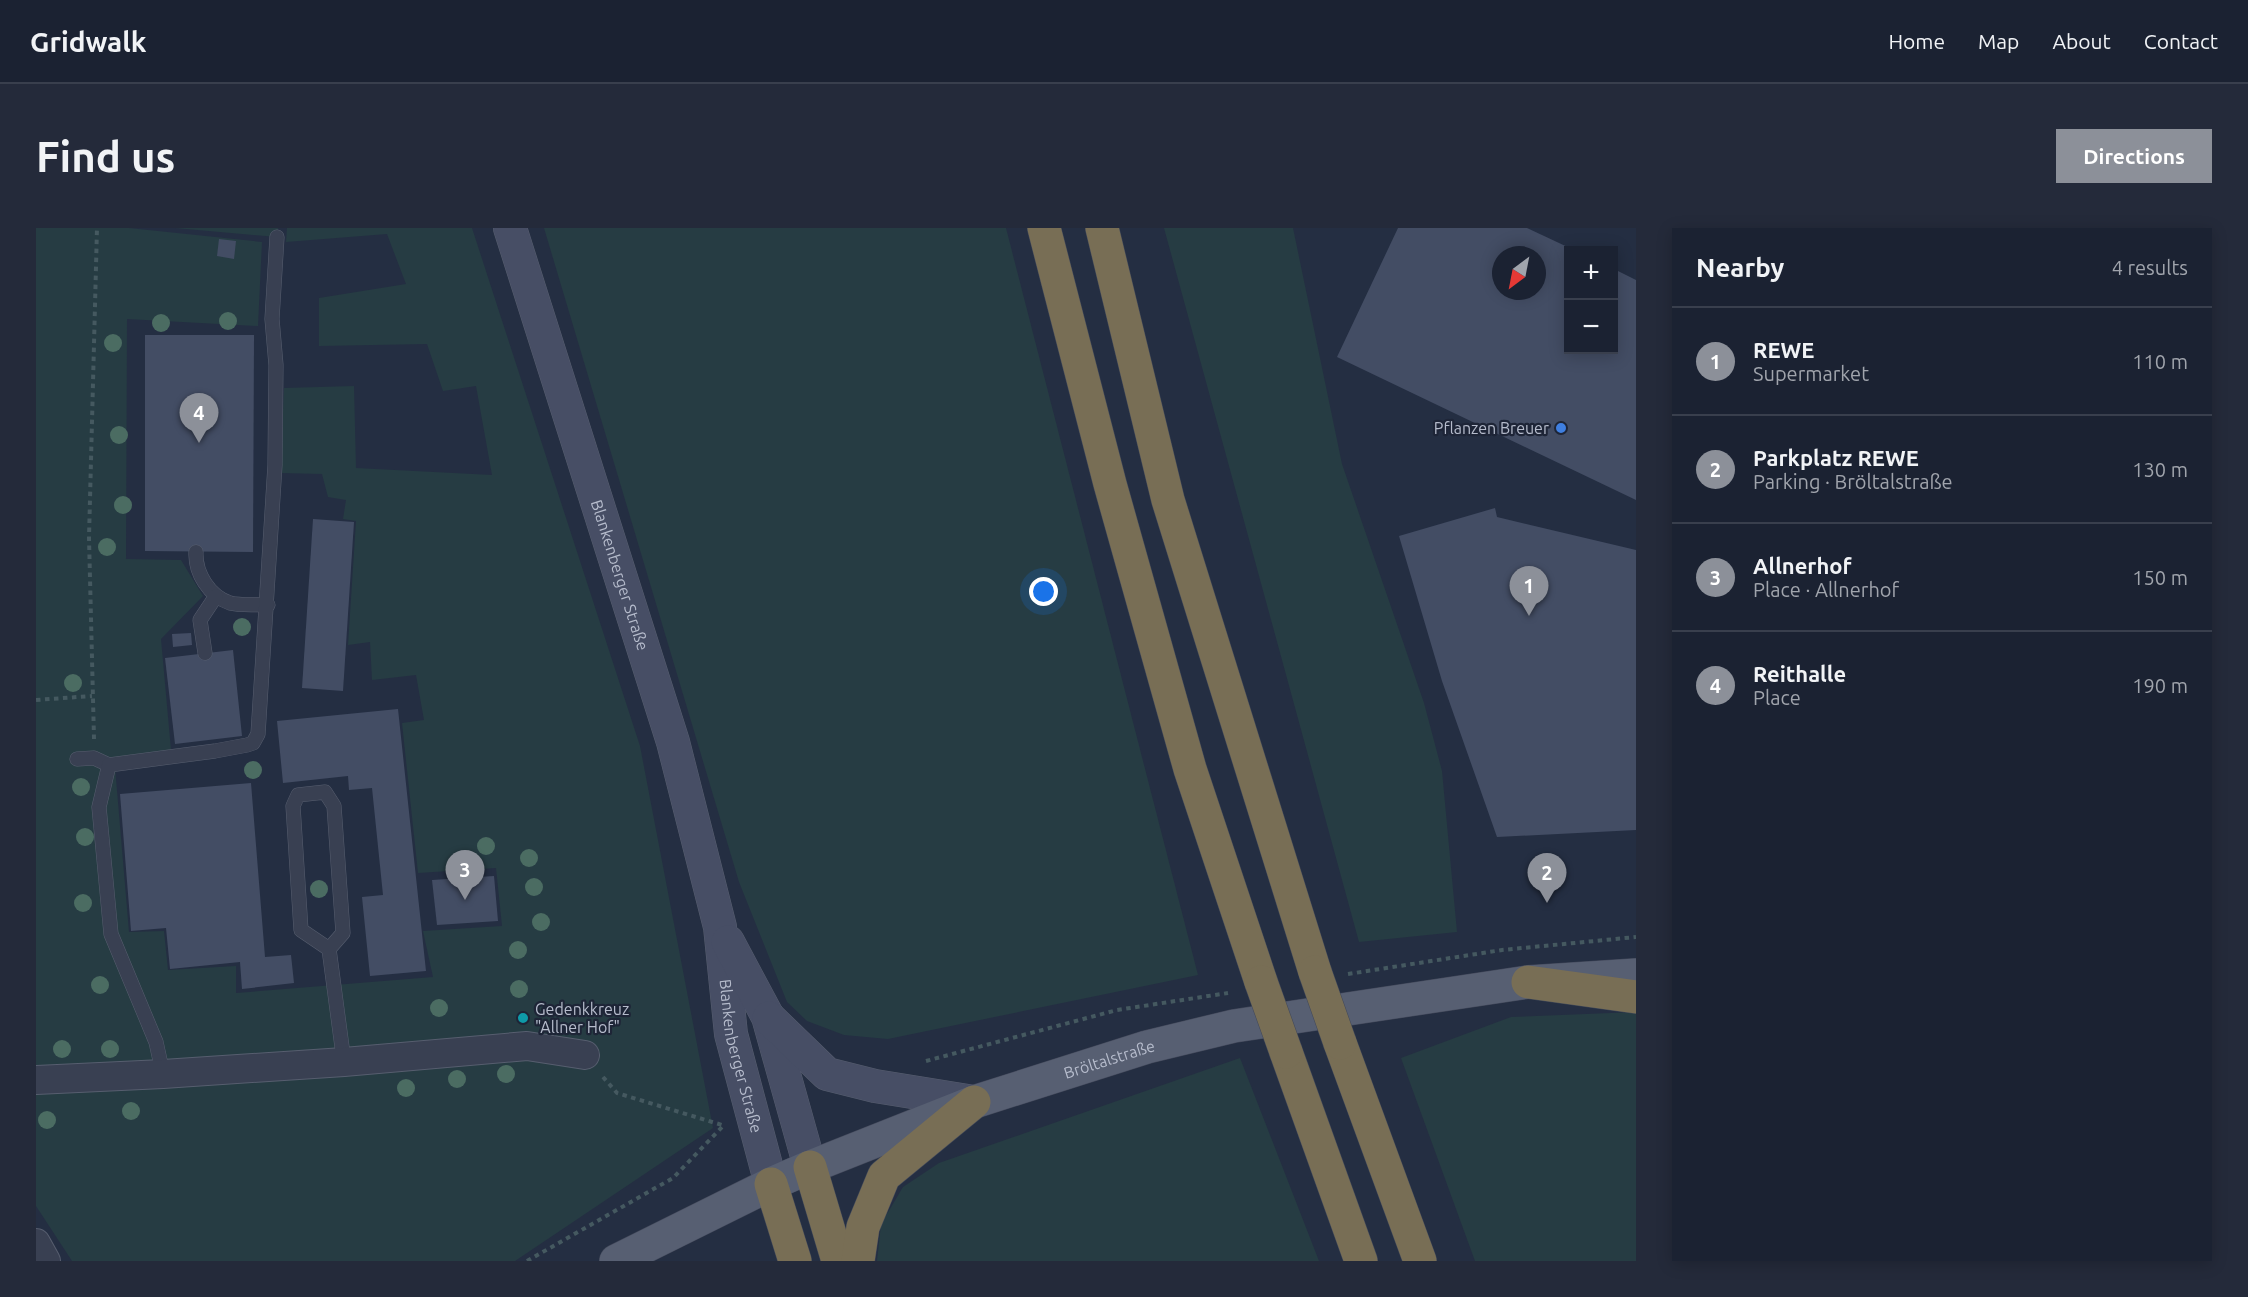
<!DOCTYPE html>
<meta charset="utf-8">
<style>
:root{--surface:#1b2232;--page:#242a3a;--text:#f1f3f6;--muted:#a0a4ac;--line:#393f4d;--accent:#8c9099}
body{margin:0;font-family:Ubuntu,sans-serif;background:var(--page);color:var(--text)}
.controls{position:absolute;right:18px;top:18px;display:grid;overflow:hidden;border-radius:0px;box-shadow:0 3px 15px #0003}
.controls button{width:54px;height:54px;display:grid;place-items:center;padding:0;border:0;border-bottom:2px solid var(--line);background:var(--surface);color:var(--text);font:30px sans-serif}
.compass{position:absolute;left:1456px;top:18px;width:54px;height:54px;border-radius:50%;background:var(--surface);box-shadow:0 3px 15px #0003;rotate:212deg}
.you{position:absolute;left:1008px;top:364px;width:21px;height:21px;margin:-15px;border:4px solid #fff;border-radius:50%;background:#1a73e8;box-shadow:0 0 0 9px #1a73e833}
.badge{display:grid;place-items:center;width:39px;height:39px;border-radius:50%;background:var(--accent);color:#fff;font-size:20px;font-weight:700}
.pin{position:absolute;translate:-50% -50px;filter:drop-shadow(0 2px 3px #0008)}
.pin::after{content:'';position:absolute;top:32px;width:21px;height:18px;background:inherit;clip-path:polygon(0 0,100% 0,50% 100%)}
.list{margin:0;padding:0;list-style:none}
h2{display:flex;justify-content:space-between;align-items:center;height:78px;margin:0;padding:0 24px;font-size:26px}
h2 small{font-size:20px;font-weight:400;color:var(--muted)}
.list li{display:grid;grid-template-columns:39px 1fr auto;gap:18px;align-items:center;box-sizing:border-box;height:108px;padding:0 24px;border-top:2px solid var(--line)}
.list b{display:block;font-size:22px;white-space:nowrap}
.list p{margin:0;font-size:20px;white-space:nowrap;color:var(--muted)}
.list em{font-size:20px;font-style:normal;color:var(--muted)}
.map{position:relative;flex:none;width:1600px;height:1033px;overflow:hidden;border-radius:0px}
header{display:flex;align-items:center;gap:36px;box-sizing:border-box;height:84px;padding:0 30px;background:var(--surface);border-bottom:2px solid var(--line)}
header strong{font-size:28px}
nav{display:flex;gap:33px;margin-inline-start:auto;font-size:21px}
.intro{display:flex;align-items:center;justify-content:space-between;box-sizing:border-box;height:144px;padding:0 36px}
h1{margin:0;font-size:42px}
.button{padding:15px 27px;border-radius:0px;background:var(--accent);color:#fff;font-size:21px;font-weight:700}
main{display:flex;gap:36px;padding:0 36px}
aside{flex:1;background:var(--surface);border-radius:0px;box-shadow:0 3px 15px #0003}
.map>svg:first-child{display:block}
</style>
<header>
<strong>Gridwalk</strong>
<nav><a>Home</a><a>Map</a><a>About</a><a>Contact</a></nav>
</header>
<div class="intro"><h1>Find us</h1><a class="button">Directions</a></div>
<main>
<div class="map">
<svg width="1600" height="1033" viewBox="0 0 1600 1033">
<rect width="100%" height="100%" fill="#242e42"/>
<g fill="#263c43">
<path d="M0,0H93L226,14L222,98L91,91L90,331L145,332L167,368L125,411L136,533L79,539L93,704L128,703L132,742L200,738V765L397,749L387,703L466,698L460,640L382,645L366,495L388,492L380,447L336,452L334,414L312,417L320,293L307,291L310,272L292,269L286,246L244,245L248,160L318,158L320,240L456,247L440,158L407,163L391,116L283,118V70L370,56L351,6L250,14L251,0H436L604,518L677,900L479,1033H36L0,978Z"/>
<path d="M139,0H242L241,9Z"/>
<path d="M508,0H970L1162,747L852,811L808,807L771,793L751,774L703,654Z"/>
<path d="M1128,0H1257L1306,236L1388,475L1406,543L1421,704L1323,714Z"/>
<path d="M1600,784V1033H1439L1365,830L1475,789Z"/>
<path d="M1204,830L1283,1033H841L845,996L867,959L903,935Z"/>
</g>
<g fill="#434d64" fill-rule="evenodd">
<path d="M1362,0H1491L1538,22H1532V122H1578V41L1600,52V272L1301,129ZM1465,27H1501V63H1465Z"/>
<path d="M183,11L200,13L198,31L181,28Z"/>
<path d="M109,107H218L217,324L109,323Z"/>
<path d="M1459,280L1461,289L1600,322V602L1461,609L1406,453L1363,308Z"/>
<path d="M277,291L318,294L307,463L266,460Z"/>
<path d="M155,405L156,417L137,419L136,406Z"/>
<path d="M197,422L206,508L139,516L129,430Z"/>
<path d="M362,481L390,743L334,748L326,669L347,667L336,560L313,562L312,548L247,555L241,493Z"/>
<path d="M215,555L229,729L255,727L258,755L206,761L204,734L134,741L130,700L95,703L84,566Z"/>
<path d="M458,648L462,693L401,697L396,652Z"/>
</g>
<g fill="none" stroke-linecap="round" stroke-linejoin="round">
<defs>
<g id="lane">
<path d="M160,324C159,345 173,368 194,375C205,378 220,376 232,377"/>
<path d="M169,425L164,392L180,368"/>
<path d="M41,531L58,530L73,537"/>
<path d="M293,721L307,705L298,578L289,564L262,567L257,578L265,702L293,721L308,834"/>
<path d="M127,846L120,814L75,706L63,579L73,537L179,523L211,517L217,515L222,506L239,237L240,137L236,91L241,9"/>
</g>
<g id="street">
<path d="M0,852L127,846L308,834L491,818L549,827"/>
<path d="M0,1015L10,1033"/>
</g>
<g id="secondary">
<path id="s1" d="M474,0L637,514L684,699L695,806L735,956"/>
<path d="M692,714L732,789L774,939"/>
<path d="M733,790L791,846L839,858L938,874"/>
</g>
<g id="primary">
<path id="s2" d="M580,1033L735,956L774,939L938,874L1111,819L1198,798L1492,754L1600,747"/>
</g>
<g id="highway">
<path d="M1008,0L1074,256L1154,541L1225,754"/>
<path d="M1066,0L1132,272L1279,744"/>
<path d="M1492,754L1600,769"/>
<path d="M1304,815L1384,1033"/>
<path d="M1250,824L1325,1033"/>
<path d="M774,939L802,1033"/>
<path d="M735,956L759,1033"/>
<path d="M822,1033L827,999L848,948L938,874"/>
</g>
</defs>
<use href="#lane" stroke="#575e6f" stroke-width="15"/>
<use href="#street" stroke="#575e6f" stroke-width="30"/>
<use href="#secondary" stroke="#575e6f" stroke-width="34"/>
<use href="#primary" stroke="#43495b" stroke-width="34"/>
<use href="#highway" stroke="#414859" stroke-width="34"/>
<g stroke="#455960" stroke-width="4" stroke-dasharray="4.5 4.5" stroke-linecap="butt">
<path d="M0,472L56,468"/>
<path d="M58,511L53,310L61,0"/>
<path d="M1312,746L1466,722L1600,709"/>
<path d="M890,833L1081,782L1192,765"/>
<path d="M567,849L581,865L686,897V895"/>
<path d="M491,1033L637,950L688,897"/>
</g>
<use href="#lane" stroke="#394052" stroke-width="14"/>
<use href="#street" stroke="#394052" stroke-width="28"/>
<use href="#secondary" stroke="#474e65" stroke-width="33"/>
<use href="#primary" stroke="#575f72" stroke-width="33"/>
<use href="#highway" stroke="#786e55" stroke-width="33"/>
<defs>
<g id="highway-bridge">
<path d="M1279,744L1304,815"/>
<path d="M1225,754L1250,824"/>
</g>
</defs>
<use href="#highway-bridge" stroke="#414859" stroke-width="34" stroke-linecap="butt"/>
<use href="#highway-bridge" stroke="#786e55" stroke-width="33"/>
</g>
<g fill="#4b6c62">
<circle cx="192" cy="93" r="9"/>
<circle cx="125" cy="95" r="9"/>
<circle cx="77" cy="115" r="9"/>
<circle cx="83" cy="207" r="9"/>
<circle cx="87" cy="277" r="9"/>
<circle cx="71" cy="319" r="9"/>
<circle cx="206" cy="399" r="9"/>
<circle cx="37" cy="455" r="9"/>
<circle cx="217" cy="542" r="9"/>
<circle cx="45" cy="559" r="9"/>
<circle cx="49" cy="609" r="9"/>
<circle cx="450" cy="618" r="9"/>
<circle cx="493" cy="630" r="9"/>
<circle cx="498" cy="659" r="9"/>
<circle cx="283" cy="661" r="9"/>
<circle cx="47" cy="675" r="9"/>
<circle cx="505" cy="694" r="9"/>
<circle cx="482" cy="722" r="9"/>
<circle cx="64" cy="757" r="9"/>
<circle cx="483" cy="761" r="9"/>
<circle cx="403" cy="780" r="9"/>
<circle cx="26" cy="821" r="9"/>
<circle cx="74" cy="821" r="9"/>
<circle cx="470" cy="846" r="9"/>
<circle cx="421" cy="851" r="9"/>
<circle cx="370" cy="860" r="9"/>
<circle cx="95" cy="883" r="9"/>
<circle cx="11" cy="892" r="9"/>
</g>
<circle fill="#3f7fe0" stroke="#1e2537" stroke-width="2" cx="1525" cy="200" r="6"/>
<circle fill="#0f9aa8" stroke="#1e2537" stroke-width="2" cx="487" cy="790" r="6"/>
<g text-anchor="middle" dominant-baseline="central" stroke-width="4.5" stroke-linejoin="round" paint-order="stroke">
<g font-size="16" fill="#b6bccc" stroke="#1e2537" text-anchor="end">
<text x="1513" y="200">Pflanzen Breuer</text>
<text x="499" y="781" text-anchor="start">Gedenkkreuz<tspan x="499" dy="18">"Allner Hof"</tspan></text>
</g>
<g font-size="16" fill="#b6bccc" stroke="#1e2537">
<text stroke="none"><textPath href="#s1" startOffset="364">Blankenberger Straße</textPath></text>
<text stroke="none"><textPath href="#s1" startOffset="861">Blankenberger Straße</textPath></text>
<text stroke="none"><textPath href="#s2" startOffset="534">Bröltalstraße</textPath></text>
</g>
</g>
</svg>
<div class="controls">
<button>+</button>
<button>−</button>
</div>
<svg class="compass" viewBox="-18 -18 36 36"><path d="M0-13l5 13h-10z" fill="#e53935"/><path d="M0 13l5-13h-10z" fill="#a0a4ac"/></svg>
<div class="you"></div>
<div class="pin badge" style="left:1493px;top:388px">1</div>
<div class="pin badge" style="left:1511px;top:675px">2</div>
<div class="pin badge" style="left:429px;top:672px">3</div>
<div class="pin badge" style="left:163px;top:215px">4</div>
</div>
<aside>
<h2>Nearby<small>4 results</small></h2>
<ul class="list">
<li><span class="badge">1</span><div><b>REWE</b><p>Supermarket</p></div><em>110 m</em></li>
<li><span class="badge">2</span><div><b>Parkplatz REWE</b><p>Parking · Bröltalstraße</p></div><em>130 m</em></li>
<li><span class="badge">3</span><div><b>Allnerhof</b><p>Place · Allnerhof</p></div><em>150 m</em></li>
<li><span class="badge">4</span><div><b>Reithalle</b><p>Place</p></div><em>190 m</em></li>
</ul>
</aside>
</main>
